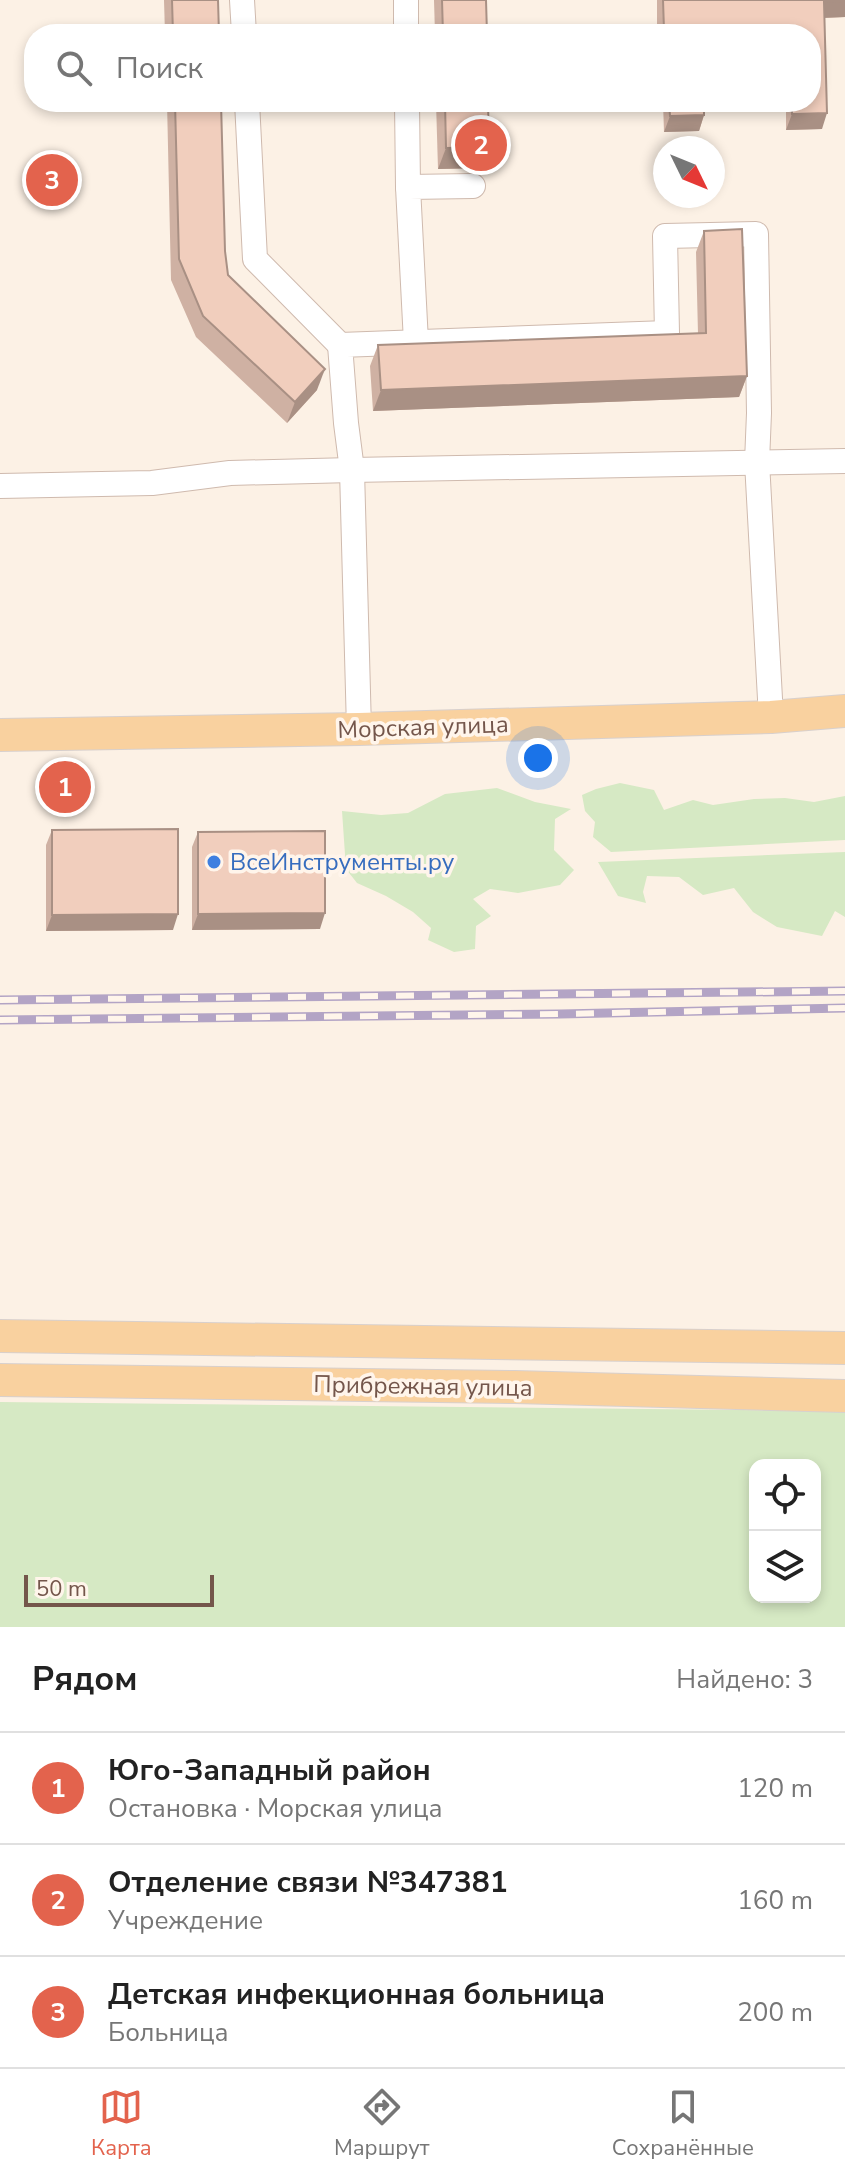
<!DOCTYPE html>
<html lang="ru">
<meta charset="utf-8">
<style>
:root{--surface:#fff;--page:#f6f6f6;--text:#222;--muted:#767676;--line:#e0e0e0;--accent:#e3634d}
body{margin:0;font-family:"Nunito Sans",sans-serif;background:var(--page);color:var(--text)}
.controls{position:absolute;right:24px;bottom:24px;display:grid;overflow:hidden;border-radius:16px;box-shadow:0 4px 12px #0003}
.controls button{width:72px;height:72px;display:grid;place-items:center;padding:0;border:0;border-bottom:2px solid var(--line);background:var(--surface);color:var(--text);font:40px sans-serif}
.compass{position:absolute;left:653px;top:136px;width:72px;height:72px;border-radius:50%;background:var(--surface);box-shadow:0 4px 12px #0003;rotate:133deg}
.scale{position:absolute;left:24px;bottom:20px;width:190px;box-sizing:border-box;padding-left:8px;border:4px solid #74564b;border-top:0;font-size:22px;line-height:28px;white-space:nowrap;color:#74564b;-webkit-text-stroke:6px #fff5eb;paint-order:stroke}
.you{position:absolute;left:538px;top:758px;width:28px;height:28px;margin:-20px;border:6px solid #fff;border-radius:50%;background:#1a73e8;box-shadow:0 0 0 12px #1a73e833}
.badge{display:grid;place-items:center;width:52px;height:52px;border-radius:50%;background:var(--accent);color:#fff;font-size:26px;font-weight:700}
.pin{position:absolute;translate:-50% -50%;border:4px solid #fff;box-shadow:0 2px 8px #0006}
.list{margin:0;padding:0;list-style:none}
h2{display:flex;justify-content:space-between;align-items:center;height:104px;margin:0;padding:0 32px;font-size:34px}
h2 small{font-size:26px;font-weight:400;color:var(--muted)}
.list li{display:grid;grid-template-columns:52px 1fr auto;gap:24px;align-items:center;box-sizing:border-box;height:112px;padding:0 32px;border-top:2px solid var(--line)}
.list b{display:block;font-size:30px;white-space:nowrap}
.list p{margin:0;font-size:26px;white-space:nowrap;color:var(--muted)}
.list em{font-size:26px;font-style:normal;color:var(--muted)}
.icon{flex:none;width:44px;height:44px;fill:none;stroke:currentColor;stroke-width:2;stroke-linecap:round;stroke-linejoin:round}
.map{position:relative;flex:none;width:845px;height:1627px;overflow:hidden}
.search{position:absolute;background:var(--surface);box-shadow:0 4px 12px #0003;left:24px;right:24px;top:24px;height:88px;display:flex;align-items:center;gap:20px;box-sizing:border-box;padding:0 28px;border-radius:32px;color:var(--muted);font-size:30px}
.sheet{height:440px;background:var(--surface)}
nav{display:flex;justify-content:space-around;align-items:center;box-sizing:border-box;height:112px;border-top:2px solid var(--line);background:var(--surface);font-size:22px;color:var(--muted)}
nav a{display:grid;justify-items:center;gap:4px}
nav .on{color:var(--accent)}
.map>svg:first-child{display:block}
</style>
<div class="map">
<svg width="845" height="1627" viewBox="0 0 845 1627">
<rect width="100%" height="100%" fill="#fcf1e5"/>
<g fill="#d6e9c4" fill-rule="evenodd">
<path d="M620,783L654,790L664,810L693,800L713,805L754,799L785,798L814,802L845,796V840L611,852L593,837L595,822L585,811L582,795L596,789Z"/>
<path d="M497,788L535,802L571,809L555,819L554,850L574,870L560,885L518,893L490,889L473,899L491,916L476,926L475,949L454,952L428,940L431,928L413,912L386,896L357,883L346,869L342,811L381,815L408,813L445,794Z"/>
<path d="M845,852V917L835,911L822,936L777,927L753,912L734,888L703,895L679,877L647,876L643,892L646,903L618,896L598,862Z"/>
<path d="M0,1402L845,1411V1627H0ZM755,1465H815V1597H755Z"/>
</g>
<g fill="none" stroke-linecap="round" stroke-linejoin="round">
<defs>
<g id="minor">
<path d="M242,0L244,34"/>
<path d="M406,0V34"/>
<path d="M247,102L255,259L340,345"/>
<path d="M407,102L408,187"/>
<path d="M416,342L408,187L473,186"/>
<path d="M0,486L152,483L230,473L352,470L845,461"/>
<path d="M359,729L352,470L346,423L340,345L667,333L665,236L756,234L759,413L757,462L771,717"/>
</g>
<g id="major">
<path d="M0,735L359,729L771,717L845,711"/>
<path d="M0,1336L845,1348"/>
<path d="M0,1380L515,1387L845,1396"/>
</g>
</defs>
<use href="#minor" stroke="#cfbaae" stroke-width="26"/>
<use href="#major" stroke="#d8d0cd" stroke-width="34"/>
<use href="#minor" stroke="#fff" stroke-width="24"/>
<use href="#major" stroke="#f9d19f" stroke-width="32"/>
<defs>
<g id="rail">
<path d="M0,1000L845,991"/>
<path d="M0,1020L560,1014L845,1008"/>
</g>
</defs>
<use href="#rail" stroke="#b3a4c5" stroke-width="9"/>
<use href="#rail" stroke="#fff5eb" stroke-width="6" stroke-dasharray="18" stroke-linecap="butt"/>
</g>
<g fill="#cfb1a3">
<path d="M164,0H218L219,34H165Z"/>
<path d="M434,0H486L487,34H435Z"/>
<path d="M657,0H845V17L825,18L822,129L786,130V102H811V34H606L607,32L657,31Z"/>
<path d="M167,102H221L225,251L228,275L317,390L287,423L196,337L171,280Z"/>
<path d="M436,102H488L489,147L482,168L438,169Z"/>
<path d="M663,102H704V115L699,131L664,132Z"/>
<path d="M704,231L747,376L739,397L373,411L370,366L378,345L698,334L696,252Z"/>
<path d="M52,830L173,930L46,931V845Z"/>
<path d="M198,832L320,929L192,930V847Z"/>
</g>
<g fill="#a99084">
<path d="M845,1V17L819,18L824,2Z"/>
<path d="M827,113L822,129L786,130L792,114Z"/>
<path d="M704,115L699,131L664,132L670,116Z"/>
<path d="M489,147L482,168L438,169L446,148Z"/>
<path d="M325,369L317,390L287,423L295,402Z"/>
<path d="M747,376L739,397L373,411L381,390Z"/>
<path d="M325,913L320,929L192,930L198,914Z"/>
<path d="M178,914L173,930L46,931L52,915Z"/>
</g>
<g fill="#f1cebd" stroke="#a99084" stroke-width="2">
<path d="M172,0H218L219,34H173Z"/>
<path d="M442,0H486L487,34H443Z"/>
<path d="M663,0H845V1L824,2L827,113L792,114V102H811V34H607V32L664,30Z"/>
<path d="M175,102H221L225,251L228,275L325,369L295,402L203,316L179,259Z"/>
<path d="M445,102H488L489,147L446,148Z"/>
<path d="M669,102H704V115L670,116Z"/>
<path d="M742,229L747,376L381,390L378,345L706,333L704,231Z"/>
<path d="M178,829V914L52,915V830Z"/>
<path d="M325,831V913L198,914V832Z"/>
</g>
<circle fill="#3f7fe0" stroke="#fff5eb" stroke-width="3" cx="214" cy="862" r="8"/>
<g text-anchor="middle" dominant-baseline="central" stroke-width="7" stroke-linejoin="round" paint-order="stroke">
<g font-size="24" fill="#74564b" stroke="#fff5eb">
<text transform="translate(423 727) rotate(-2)">Морская улица</text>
<text transform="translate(423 1386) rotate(1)">Прибрежная улица</text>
</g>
<g font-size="24" fill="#366cbe" stroke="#fff5eb" text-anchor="start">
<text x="230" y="862">ВсеИнструменты.ру</text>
</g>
</g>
</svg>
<div class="controls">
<button><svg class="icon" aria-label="locate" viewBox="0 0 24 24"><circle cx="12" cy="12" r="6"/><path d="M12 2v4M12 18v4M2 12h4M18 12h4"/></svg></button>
<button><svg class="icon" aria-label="layers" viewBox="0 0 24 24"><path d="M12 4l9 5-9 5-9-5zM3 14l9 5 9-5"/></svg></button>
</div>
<svg class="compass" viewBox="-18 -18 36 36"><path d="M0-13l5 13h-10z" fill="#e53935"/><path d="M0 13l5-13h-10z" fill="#767676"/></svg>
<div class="scale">50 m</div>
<div class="you"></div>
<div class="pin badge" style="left:65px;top:787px">1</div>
<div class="pin badge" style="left:481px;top:145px">2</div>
<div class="pin badge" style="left:52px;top:180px">3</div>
<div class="search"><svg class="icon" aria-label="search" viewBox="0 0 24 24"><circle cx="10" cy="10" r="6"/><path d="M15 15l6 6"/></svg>Поиск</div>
</div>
<section class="sheet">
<h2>Рядом<small>Найдено: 3</small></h2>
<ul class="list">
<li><span class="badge">1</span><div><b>Юго-Западный район</b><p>Остановка · Морская улица</p></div><em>120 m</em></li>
<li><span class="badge">2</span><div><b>Отделение связи №347381</b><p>Учреждение</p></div><em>160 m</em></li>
<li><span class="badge">3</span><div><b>Детская инфекционная больница</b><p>Больница</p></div><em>200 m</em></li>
</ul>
</section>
<nav>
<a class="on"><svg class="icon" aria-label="map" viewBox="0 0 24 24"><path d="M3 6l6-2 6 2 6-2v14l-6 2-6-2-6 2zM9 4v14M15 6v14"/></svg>Карта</a>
<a><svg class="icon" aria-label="directions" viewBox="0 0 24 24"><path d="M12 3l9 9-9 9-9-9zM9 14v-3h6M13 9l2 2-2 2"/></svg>Маршрут</a>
<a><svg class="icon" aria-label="saved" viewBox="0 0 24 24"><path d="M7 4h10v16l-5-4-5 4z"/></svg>Сохранённые</a>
</nav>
